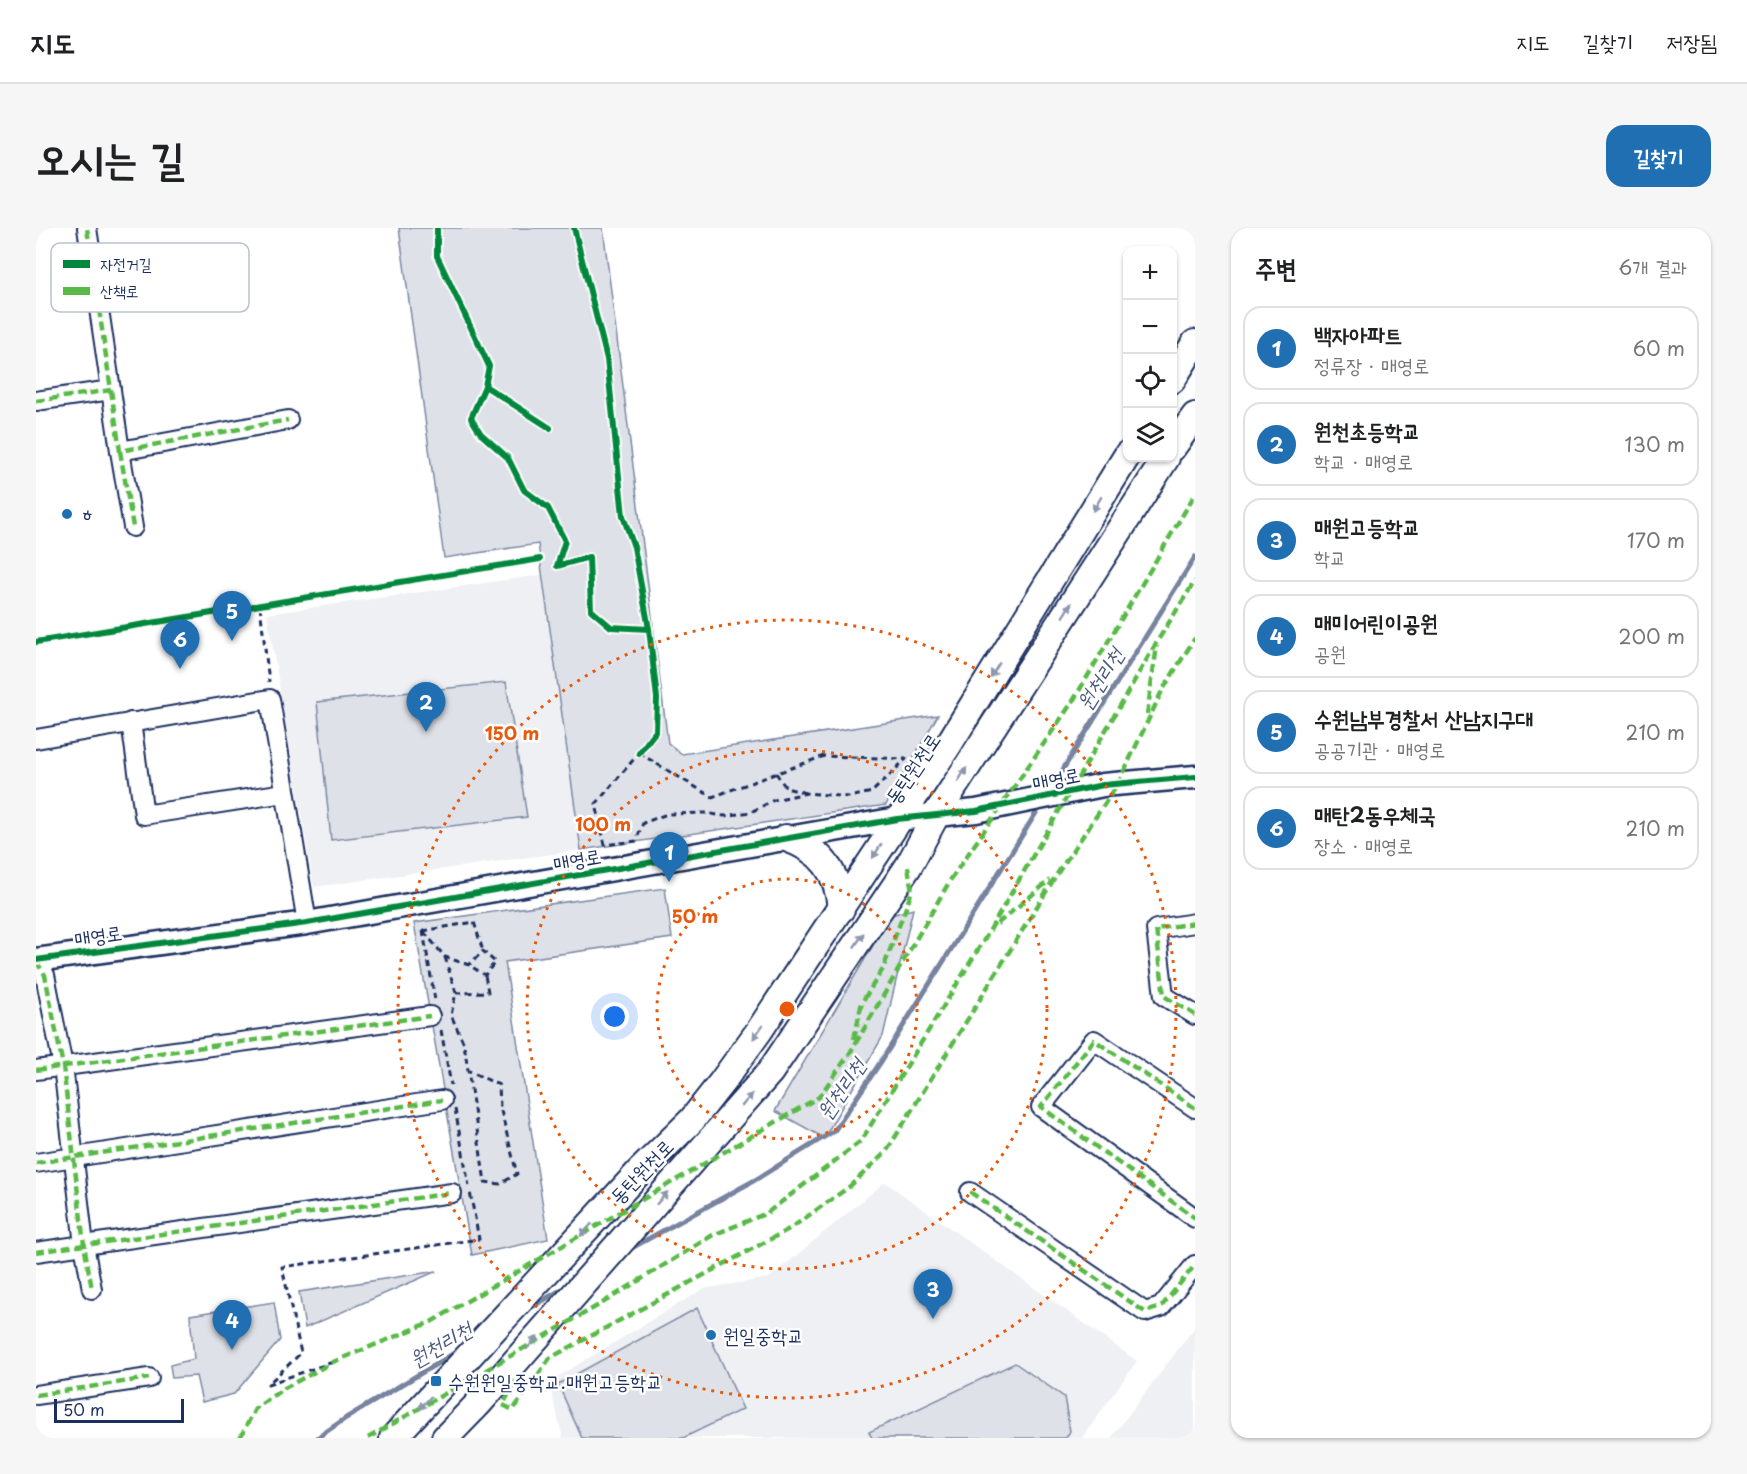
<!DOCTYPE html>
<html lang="ko">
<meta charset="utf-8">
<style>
:root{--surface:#fff;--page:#f6f6f6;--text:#202124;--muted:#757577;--line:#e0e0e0;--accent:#1f6fb2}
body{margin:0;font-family:"Playpen Sans","Poor Story",sans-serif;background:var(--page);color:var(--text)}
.controls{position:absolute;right:18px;top:18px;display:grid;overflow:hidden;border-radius:12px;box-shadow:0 2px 4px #0004}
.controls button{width:54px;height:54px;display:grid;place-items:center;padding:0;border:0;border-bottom:2px solid var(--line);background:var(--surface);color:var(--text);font:30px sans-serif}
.scale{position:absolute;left:18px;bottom:15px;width:130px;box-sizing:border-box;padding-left:6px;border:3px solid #1b2f5e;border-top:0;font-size:16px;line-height:21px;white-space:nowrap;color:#1b2f5e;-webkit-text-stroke:4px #fff;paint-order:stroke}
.you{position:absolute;left:579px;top:789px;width:21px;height:21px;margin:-15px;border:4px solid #fff;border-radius:50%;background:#1a73e8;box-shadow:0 0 0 9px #1a73e833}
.badge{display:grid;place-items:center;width:39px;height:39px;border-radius:50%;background:var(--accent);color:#fff;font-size:20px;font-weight:700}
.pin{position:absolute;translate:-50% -50px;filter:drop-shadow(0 2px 3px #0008)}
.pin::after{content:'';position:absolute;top:32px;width:21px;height:18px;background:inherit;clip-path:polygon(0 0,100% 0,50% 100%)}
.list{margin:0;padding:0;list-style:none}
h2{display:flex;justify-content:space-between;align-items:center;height:78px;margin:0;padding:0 24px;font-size:26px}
h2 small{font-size:20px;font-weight:400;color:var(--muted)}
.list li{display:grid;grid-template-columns:39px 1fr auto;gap:18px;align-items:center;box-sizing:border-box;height:84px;margin:0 12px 12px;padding:0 12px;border:2px solid var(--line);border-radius:18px}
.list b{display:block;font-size:22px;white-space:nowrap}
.list p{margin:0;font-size:20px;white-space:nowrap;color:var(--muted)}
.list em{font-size:20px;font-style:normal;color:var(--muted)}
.icon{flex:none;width:33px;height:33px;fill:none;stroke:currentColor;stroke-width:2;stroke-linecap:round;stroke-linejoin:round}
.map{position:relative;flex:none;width:1159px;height:1210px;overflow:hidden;border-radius:18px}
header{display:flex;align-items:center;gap:36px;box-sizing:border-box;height:84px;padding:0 30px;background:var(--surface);border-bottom:2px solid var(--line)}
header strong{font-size:28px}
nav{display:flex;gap:33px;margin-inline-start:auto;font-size:21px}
.intro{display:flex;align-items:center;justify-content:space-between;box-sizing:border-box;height:144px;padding:0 36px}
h1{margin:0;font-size:42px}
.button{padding:15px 27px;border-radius:18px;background:var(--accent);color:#fff;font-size:21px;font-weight:700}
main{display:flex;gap:36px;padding:0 36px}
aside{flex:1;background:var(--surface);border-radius:18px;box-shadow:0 2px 4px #0004}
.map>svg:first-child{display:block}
</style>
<header>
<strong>지도</strong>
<nav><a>지도</a><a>길찾기</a><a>저장됨</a></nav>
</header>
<div class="intro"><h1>오시는 길</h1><a class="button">길찾기</a></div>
<main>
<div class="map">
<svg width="1159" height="1210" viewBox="0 0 1159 1210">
<rect width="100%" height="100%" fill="#fff"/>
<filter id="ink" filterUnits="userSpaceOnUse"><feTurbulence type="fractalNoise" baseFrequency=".0167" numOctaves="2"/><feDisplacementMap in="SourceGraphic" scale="12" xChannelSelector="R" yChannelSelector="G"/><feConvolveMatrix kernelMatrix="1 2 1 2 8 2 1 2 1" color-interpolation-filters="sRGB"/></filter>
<g filter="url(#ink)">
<g fill="#eff0f4">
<path d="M506,347L545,622L278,659L231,386Z"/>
<path d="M849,954L1101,1133L1046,1210H527L513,1154L667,1061L733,1050Z"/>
<path d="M1159,1099V1210H1075Z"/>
</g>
<g fill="#dee1e7" stroke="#7c88a2" stroke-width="1.5">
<path d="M363,0H567L632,515L646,526L902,487L850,577L545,622L502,316L408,330Z"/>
<path d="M470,454L491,589L295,612L281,474Z"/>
<path d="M629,660L636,710L469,734L512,1011L436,1027L378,695Z"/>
<path d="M877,681L847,808L788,910L739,883L855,687Z"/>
<path d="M401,1043L269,1100L263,1064Z"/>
<path d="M238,1074L244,1112L198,1166L166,1174L160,1148L136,1150L134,1137L158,1131L154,1087Z"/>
<path d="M661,1080L707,1181L647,1210H546L522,1156Z"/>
<path d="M979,1135L1028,1169L1034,1203L1030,1210H836L833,1204Z"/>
</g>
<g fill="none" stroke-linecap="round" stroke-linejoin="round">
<g stroke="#77839f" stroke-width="5">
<path d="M1016,559L1159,329"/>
<path d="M592,1022L719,952L798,903L846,832L1005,577"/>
<path d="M489,1083L530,1059"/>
<path d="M281,1210L310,1190L422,1123"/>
</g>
<defs>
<g id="minor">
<path d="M75,162L84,223L252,192"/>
<path d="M0,173L75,162L51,0"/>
<path d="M84,223L97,299"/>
<path d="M95,494L108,587L248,565"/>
<path d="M0,511L234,471L271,695"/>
<path d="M1159,695L1120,701L1128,768L1159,787"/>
<path d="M0,733L9,747L27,838L48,1017L416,965"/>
<path d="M0,842L394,788"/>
<path d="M1159,880L1058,812L1005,879L1159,990"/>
<path d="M0,935L406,872"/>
<path d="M934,964L1109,1084L1125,1079L1159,1037"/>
<path d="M0,1024L48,1017L56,1061"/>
<path d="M0,1167L113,1150"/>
</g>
<path id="tertiary" d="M0,732L271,695L861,591L940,583L1067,557L1159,549"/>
<g id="secondary">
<path d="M1136,152L1159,115"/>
<path d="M1136,220L1159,188"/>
<path d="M750,610C786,622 802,644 805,681"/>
<path d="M357,1210L604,943L656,892L686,854L723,803L913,516L1092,226"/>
<path d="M409,1210L443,1175L734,844L872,639L900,587L1130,230"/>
</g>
</defs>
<use href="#minor" stroke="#1b2f5e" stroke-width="22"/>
<use href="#tertiary" stroke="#1b2f5e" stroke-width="27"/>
<use href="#secondary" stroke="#1b2f5e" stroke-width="30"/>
<g stroke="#1b2f5e" stroke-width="3" stroke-dasharray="6 4.5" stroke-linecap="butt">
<path d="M401,0V28L453,138L449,158"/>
<path d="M538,0L571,131L587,288L598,319L613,401"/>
<path d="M514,200L449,158L435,190L445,206L472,230L488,262L512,280L529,313L521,338L553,329L555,382L575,399L613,401L621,470L620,503L603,525"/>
<path d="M224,378L233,454"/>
<path d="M0,414L504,331"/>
<path d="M603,525L676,569L788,528L870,531L836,564L813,569L771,565L738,572L715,584L688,588L669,585L631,586L607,595L600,613L569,617L560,576Z"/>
<path d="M740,545L750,560L770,565"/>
<path d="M387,703L399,772"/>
<path d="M387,703L438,694L447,723"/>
<path d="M388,704L409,729L433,737L449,747L459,734L447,723L433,737"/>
<path d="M409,729L420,765L415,787L428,816L449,954L464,956L481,946L464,879L463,857L433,843"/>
<path d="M420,765L452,764L449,747"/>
<path d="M405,802L415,857"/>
<path d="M419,881L433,958"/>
<path d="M297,1134L232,1156L265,1125L246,1039L443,1011L434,964"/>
</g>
<use href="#minor" stroke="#fff" stroke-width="18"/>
<use href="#tertiary" stroke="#fff" stroke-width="22"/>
<use href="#secondary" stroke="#fff" stroke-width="26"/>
<g stroke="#58b947" stroke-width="4.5" stroke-dasharray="9 4.5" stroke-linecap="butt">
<path d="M75,162L84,223L252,192"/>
<path d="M0,173L75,162L51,0"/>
<path d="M84,223L97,299"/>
<path d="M1111,486L1121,418"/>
<path d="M1159,695L1120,701L1128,768L1159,787"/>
<path d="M961,696L1014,652"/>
<path d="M0,733L9,747L27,838L48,1017L416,965"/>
<path d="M818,811L826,774L847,741L876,663L872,639"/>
<path d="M0,842L394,788"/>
<path d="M1159,880L1058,812L1005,879L1159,990"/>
<path d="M0,935L406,872"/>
<path d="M934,964L1109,1084L1125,1079L1159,1037"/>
<path d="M0,1024L48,1017L56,1061"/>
<path d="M466,1149L479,1153L467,1177L477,1182L514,1130L755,1000L813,959L850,924L1021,646L1082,556L1126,463L1159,410"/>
<path d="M0,1167L113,1150"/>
<path d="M204,1210L219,1181L245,1162L297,1134L395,1094L783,869L814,825L915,651L1037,473L1159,266"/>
<path d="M332,1210L568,1074L677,1007L731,985L825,913L954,702L1122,412L1159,353"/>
</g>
<defs>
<g id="cycleway">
<path d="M401,0V28L453,138L449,158"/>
<path d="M538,0L571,131L587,288L598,319L613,401"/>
<path d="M514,200L449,158L435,190L445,206L472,230L488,262L512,280L529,313L521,338L553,329L555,382L575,399L613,401L621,470L620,503L603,525"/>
<path d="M0,414L504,331"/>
<path d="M0,732L271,695L861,591L940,583L1067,557L1159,549"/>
</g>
</defs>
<use href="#cycleway" stroke="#fff" stroke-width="10"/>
<use href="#cycleway" stroke="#00873e" stroke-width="6"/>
</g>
<defs><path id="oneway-solid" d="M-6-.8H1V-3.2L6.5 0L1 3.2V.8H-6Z" transform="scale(1.5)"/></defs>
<g fill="#8d97ae">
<use href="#oneway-solid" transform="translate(1061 276) rotate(121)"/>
<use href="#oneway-solid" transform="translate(1031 382) rotate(-58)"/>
<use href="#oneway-solid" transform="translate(959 442) rotate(122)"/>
<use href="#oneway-solid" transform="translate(926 547) rotate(-58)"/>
<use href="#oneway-solid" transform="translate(841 623) rotate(122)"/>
<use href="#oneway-solid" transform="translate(823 712) rotate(-56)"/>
<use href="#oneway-solid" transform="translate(722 804) rotate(125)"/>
<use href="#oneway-solid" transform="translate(711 872) rotate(-50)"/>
<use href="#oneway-solid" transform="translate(626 970) rotate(-48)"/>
<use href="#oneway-solid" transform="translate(550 1002) rotate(133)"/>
<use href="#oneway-solid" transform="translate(496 1115) rotate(-48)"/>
<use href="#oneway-solid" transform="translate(389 1175) rotate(133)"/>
</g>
</g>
<g fill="none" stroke="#e8590c" stroke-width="3" stroke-dasharray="3 6">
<circle cx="751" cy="781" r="130"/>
<circle cx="751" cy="781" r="260"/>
<circle cx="751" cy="781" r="389"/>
</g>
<g fill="#1f6fb2" stroke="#fff" stroke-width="2">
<circle cx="31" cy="286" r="6"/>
<circle cx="675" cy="1107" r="6"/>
<rect x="394" y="1147" width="12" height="12" rx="3"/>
</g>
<g text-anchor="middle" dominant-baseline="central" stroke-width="5" stroke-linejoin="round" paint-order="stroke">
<g font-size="20" fill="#1b2f5e" stroke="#fff" text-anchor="start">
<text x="43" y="286">ㅎ</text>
<text x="687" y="1107">원일중학교</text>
<text x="412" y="1153">수원원일중학교.매원고등학교</text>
</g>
<g font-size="20" fill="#1b2f5e" stroke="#fff">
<text transform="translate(876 540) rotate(-56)">동탄원천로</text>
<text transform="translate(1020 550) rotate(-11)">매영로</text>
<text transform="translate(541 631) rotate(-10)">매영로</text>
<text transform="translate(62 707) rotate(-8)">매영로</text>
<text transform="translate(605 943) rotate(-46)">동탄원천로</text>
</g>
<g font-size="21" font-style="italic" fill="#49597e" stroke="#fff">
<text transform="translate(1063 450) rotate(-58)">원천리천</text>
<text transform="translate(804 860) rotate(-56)">원천리천</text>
<text transform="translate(404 1115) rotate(-30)">원천리천</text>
</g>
</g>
<rect x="15" y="15" width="198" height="69" rx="9" fill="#fff" stroke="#bbc1cf" stroke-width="1.5"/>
<rect x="27" y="32" width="27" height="8" fill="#00873e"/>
<rect x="27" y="59" width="27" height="8" fill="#58b947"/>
<g font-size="16" fill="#1b2f5e">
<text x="64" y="42">자전거길</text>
<text x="64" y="69">산책로</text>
</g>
<circle cx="751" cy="781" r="9" fill="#e8590c" stroke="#fff" stroke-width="3"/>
<g font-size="18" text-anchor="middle" font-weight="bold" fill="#e8590c" stroke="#fff" stroke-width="5" stroke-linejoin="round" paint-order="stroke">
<text x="476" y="512">150 m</text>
<text x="567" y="603">100 m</text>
<text x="659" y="695">50 m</text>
</g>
</svg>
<div class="controls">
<button>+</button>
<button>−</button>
<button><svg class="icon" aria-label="locate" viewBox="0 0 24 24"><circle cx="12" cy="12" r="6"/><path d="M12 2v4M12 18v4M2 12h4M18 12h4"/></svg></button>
<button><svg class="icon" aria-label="layers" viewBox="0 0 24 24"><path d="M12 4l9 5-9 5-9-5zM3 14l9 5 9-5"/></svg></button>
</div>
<div class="scale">50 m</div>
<div class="you"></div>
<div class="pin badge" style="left:633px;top:654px">1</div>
<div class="pin badge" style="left:390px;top:504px">2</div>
<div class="pin badge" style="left:897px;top:1091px">3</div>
<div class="pin badge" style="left:196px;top:1122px">4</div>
<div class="pin badge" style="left:196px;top:413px">5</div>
<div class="pin badge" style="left:144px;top:441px">6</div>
</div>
<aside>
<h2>주변<small>6개 결과</small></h2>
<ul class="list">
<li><span class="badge">1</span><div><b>백자아파트</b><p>정류장 · 매영로</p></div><em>60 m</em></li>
<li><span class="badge">2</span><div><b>원천초등학교</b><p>학교 · 매영로</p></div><em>130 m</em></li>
<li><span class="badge">3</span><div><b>매원고등학교</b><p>학교</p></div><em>170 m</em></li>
<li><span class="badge">4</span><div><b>매미어린이공원</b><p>공원</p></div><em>200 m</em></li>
<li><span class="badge">5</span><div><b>수원남부경찰서 산남지구대</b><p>공공기관 · 매영로</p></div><em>210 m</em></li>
<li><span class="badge">6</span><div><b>매탄2동우체국</b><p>장소 · 매영로</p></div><em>210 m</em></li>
</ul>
</aside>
</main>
